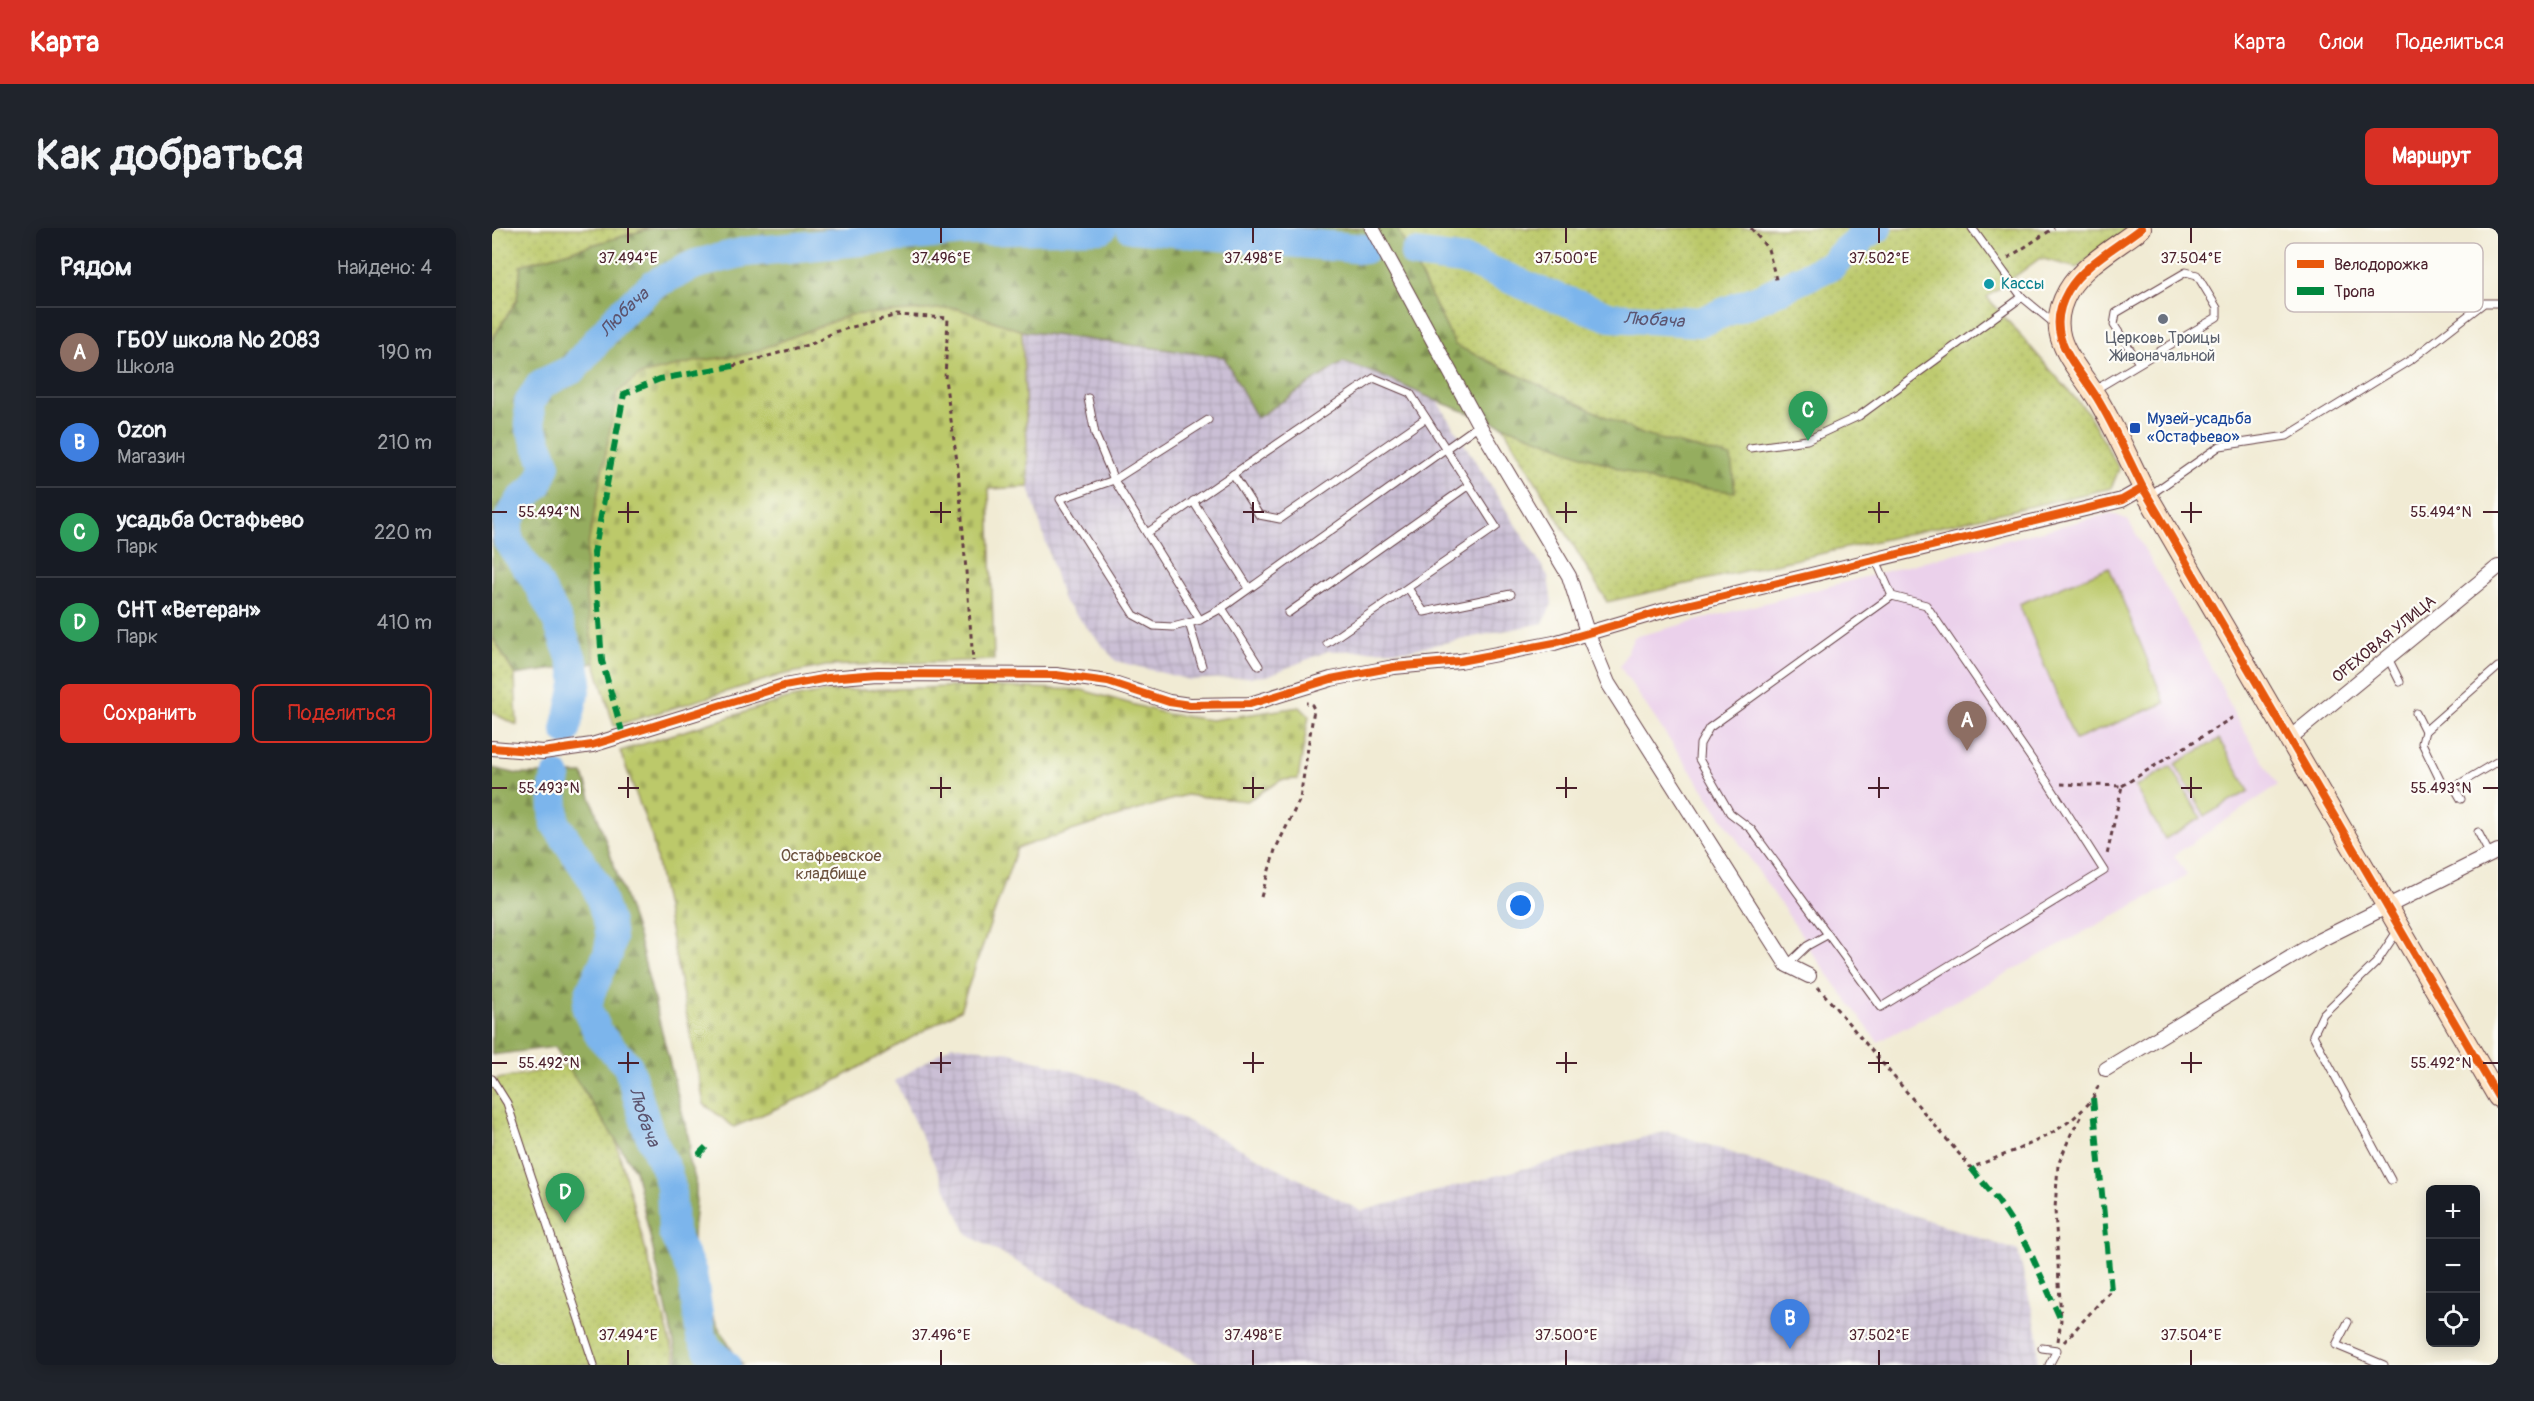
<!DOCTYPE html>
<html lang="ru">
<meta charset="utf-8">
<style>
:root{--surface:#171b24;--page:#20242c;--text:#f1f3f6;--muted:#9ea1a6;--line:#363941;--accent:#d93025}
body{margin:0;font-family:Pangolin,sans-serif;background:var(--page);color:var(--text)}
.controls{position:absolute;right:18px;bottom:18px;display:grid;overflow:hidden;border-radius:9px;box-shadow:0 3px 15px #0003}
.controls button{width:54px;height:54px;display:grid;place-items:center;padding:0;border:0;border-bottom:2px solid var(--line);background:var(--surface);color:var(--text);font:30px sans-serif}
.you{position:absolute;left:1029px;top:678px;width:21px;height:21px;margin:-15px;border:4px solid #fff;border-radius:50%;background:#1a73e8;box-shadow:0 0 0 9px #1a73e833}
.badge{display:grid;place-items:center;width:39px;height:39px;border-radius:50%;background:var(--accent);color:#fff;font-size:20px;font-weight:700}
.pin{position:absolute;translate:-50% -50px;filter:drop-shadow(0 2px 3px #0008)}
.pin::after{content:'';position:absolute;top:32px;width:21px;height:18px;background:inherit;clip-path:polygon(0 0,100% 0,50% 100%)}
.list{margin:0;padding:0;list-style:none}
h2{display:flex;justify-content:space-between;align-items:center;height:78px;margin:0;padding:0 24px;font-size:26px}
h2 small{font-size:20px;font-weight:400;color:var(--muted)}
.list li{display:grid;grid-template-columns:39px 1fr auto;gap:18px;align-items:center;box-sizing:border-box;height:90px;padding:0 24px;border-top:2px solid var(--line)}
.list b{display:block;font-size:22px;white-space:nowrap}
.list p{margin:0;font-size:20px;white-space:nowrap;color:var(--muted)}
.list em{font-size:20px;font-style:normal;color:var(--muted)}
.actions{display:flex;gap:12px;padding:18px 24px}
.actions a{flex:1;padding:14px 0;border:2px solid var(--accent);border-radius:9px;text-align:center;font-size:21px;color:var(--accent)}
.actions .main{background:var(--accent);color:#fff}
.icon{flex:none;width:33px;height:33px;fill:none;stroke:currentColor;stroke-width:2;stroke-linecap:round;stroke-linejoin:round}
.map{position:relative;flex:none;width:2006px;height:1137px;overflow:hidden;border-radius:9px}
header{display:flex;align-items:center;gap:36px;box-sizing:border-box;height:84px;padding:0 30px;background:var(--accent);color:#fff}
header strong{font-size:28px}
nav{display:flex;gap:33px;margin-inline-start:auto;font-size:21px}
.intro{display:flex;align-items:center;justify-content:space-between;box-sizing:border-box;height:144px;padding:0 36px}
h1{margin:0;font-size:42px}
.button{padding:15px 27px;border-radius:9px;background:var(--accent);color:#fff;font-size:21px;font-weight:700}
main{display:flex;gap:36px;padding:0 36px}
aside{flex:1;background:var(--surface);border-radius:9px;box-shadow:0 3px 15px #0003}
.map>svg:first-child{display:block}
</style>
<header>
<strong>Карта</strong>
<nav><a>Карта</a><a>Слои</a><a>Поделиться</a></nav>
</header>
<div class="intro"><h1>Как добраться</h1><a class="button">Маршрут</a></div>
<main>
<aside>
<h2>Рядом<small>Найдено: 4</small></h2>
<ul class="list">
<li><span class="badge" style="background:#8d6e63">A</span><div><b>ГБОУ школа № 2083</b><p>Школа</p></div><em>190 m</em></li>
<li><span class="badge" style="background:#3f7fe0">B</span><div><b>Ozon</b><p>Магазин</p></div><em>210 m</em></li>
<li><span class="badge" style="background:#2e9e5b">C</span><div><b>усадьба Остафьево</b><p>Парк</p></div><em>220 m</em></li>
<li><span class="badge" style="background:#2e9e5b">D</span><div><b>СНТ «Ветеран»</b><p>Парк</p></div><em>410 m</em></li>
</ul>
<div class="actions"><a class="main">Сохранить</a><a>Поделиться</a></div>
</aside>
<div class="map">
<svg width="2006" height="1137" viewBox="0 0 2006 1137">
<defs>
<pattern id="industrial-grid" width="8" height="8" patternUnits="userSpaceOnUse" patternTransform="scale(1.5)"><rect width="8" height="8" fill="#cbbfd5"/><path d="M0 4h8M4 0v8" fill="none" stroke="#b0a4b7"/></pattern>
<pattern id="green-dots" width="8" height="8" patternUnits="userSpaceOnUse" patternTransform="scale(1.5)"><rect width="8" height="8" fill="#bcc96b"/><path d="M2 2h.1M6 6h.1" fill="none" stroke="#a3ac5d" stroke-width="1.8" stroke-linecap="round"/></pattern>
<pattern id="forest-firs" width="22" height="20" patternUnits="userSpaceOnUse" patternTransform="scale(1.5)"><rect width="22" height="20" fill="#95ad5f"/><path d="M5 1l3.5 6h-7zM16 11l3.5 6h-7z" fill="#7c8c4f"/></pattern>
<pattern id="cemetery-stones" width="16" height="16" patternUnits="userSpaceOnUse" patternTransform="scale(1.5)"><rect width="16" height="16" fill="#bcc96b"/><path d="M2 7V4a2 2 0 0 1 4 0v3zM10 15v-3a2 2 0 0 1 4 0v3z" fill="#a3ac5d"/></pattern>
</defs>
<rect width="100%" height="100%" fill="#fdfcf7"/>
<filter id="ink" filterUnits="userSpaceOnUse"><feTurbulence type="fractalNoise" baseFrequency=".0167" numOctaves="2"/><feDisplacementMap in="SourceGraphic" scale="12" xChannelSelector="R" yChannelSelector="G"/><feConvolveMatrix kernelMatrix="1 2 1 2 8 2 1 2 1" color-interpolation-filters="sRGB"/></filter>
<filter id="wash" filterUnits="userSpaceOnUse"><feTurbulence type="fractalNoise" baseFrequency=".008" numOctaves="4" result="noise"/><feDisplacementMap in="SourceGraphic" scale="24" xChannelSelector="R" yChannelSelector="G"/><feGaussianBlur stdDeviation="1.35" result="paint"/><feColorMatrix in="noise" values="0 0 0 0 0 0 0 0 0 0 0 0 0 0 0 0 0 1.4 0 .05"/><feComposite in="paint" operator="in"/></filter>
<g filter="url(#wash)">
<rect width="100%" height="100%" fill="#f1ebd4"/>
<path fill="#ebd1eb" d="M1619,285L1636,292L1725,450L1743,488L1786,557L1682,627L1695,647L1685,654L1386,814L1315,718L1311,709L1128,439L1142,409Z"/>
<g fill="url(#industrial-grid)">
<path d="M530,103L732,129L765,190L851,134L888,146L945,173L1056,348L1060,376L1051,395L917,422L836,423L775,448L698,452L624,433L571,372L537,259Z"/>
<path d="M460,817L519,825L622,855L869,983L1176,903L1526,1023L1547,1111L1545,1137H710L476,1007L403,853Z"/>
</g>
<g fill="url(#green-dots)" stroke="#83744b" stroke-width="1.5">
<path d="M0,0H160L29,37L25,72L0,112Z"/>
<path d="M905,0H1637L1585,40L1548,30L1495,69L1596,185L1627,241L1619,260L1115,374L963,117Z"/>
<path d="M0,408L23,447L25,497L0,485Z"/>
<path d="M102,833L185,1137H0V852Z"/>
</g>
<g fill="url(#forest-firs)" stroke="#706645" stroke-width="1.5">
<path d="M160,0H905L963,117L1152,207L1239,229L1243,264L1166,255L945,173L888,147L851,134L765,190L732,129L530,103L463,80L358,87L256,126L202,134L149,147L94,371L103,435L23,447L0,408V112L25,72L29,37Z"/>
<path d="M0,540L26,546H91L146,708L198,916C194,941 199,932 203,951C207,969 201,992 201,1010C201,1057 224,1100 250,1137H187L143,942L63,819L0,827Z"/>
</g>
<g fill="url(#cemetery-stones)" stroke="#83744b" stroke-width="1.5">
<path d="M463,80L530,103L537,259L497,261L502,432L334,438L289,447L122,498L103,435L94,371V328L125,165L148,147L202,134L256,126L358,87Z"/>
<path d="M486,458L590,462L675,486L719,492L808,479L817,488L806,551L789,552L755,573L694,567L525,620L468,782L331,860L242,899L212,876L160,609L128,523L295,471L338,463Z"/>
</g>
<g fill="#bcc96b" stroke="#83744b" stroke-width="1.5">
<path d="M1617,339L1673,475L1583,512L1527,376Z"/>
<path d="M1727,511L1757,563L1713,588L1683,536Z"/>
<path d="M1679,538L1709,590L1673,611L1643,559Z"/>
</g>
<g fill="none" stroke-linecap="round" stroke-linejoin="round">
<g stroke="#7cb5ec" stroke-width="30">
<path d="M639,0L873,21"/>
<path id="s1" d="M923,26L976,33L1049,64L1119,89L1208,94L1269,70L1340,37L1354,22L1365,16L1368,9L1385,0"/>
<path id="s2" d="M74,502L85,453L82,437L63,387L42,349L16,313V293L29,272L45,258L54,237L38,198L37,175L49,156L81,141L128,86L162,56L204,36L253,24L472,3L610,0"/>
<path id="s3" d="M64,549L61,564L63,595L104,656L117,696L119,711L116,726L98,765L95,781L108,808L136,838L156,902L175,944L179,959L181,1004L200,1045L209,1108L216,1121L234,1137"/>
</g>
</g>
</g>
<g filter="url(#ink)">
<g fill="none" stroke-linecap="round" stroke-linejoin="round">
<defs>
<g id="lane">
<path d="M1480,0L1530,69"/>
<path d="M1601,163L1725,89V80L1705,47L1694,44L1624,85L1622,97L1647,135"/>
<path d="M596,170L603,206L622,252L708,392"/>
<path d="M716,192L622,252L568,271L642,387L662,398L681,399L708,392L730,380L987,197"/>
<path d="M1258,220L1315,212L1367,188L1530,69L1564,97"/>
<path d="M741,246L767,287L788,291L934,190"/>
<path d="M1658,267L1728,218L1795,208L1920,131L1992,75H2006"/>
<path d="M701,273L757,360"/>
<path d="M655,305L882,150L918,165L1004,299L835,415"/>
<path d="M1384,332L1400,368L1434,377L1556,555L1612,643L1389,779L1259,601L1238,585L1207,531L1208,516L1217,500L1400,368"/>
<path d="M916,360L932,384L1019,366"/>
<path d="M730,380L767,438"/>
<path d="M796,385L977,257"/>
<path d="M697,395L710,438"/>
<path d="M1896,430L1908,454"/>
<path d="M2006,439L1933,503L1930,515L1950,556L1962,559L2006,533"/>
<path d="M1924,485L1933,503"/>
<path d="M1962,559L1969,571"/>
<path d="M1986,604L1998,627"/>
<path d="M1295,737L1315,718L1335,707"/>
<path d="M0,851L15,875L102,1137"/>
<path d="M1899,952L1821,807L1831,786L1884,735L1906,702"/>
<path d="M1856,1094L1844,1117L1892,1137"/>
<path d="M1550,1120L1565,1122L1557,1137"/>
</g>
<g id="street">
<path d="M880,0L987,197L1077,348L1095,404L1116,455L1295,737L1317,748"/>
<path d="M1799,509L2006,339"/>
<path d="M0,520L51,524L100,517L292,458L336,450L386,446L564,447L616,454L677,474L698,477L758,476L839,451L902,439L968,433L1062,415L1174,382L1630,272L1651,260"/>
<path d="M1614,841L1826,713L2006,623"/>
</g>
<path id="secondary" d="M1649,0C1626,18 1591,37 1576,63C1550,108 1583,134 1605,170C1622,198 1636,230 1651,260L2006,869"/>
</defs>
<use href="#lane" stroke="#633e44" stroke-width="9"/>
<use href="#street" stroke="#633e44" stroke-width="16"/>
<use href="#secondary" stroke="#633e44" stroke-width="22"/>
<g stroke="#633e44" stroke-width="3" stroke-dasharray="4.5 4.5" stroke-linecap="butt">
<path d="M1259,0L1276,21L1285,55"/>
<path d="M1516,30L1562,0"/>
<path d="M241,138L322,115L342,104L405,87L456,90L453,151L466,240L481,433"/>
<path d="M1569,556L1630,558L1615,627"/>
<path d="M1630,558L1743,488"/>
<path d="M769,669L783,622L808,571L822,481L819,475H814"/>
<path d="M1326,759L1479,940C1522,922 1572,908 1601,870"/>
<path d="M1601,870L1608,854"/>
<path d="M1566,1113L1569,1092L1563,981L1566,937L1579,906L1591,886"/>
<path d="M1572,1114L1619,1062"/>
</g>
<use href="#lane" stroke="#fff" stroke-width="7"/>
<use href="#street" stroke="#fff" stroke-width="14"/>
<use href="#secondary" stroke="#fee4c6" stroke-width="20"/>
<g stroke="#00873e" stroke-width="6" stroke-dasharray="12 6" stroke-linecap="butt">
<path d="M131,507L110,433L102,325L132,166L168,151L241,138"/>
<path d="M1601,870L1619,1062"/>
<path d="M214,919L208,925L215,929"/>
<path d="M1479,940L1506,973L1535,1017L1569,1092"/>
</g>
<defs>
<g id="cycleway">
<path d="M1649,0C1626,18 1591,37 1576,63C1550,108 1583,134 1605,170C1622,198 1636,230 1651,260L2006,869"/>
<path d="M0,520L51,524L100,517L292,458L336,450L386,446L564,447L616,454L677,474L698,477L758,476L839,451L902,439L968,433L1062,415L1174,382L1630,272L1651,260"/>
</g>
</defs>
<use href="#cycleway" stroke="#fdfcf7" stroke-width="11"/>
<use href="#cycleway" stroke="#e8590c" stroke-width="8"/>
</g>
</g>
<path fill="none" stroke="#4a1f2b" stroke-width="2" d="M136,0V15M449,0V15M761,0V15M1074,0V15M1387,0V15M1699,0V15M136,274V295M449,274V295M761,274V295M1074,274V295M1387,274V295M1699,274V295M0,284H15M126,284H147M438,284H459M751,284H772M1064,284H1085M1376,284H1397M1689,284H1710M1991,284H2006M136,549V570M449,549V570M761,549V570M1074,549V570M1387,549V570M1699,549V570M0,560H15M126,560H147M438,560H459M751,560H772M1064,560H1085M1376,560H1397M1689,560H1710M1991,560H2006M136,824V845M449,824V845M761,824V845M1074,824V845M1387,824V845M1699,824V845M0,835H15M126,835H147M438,835H459M751,835H772M1064,835H1085M1376,835H1397M1689,835H1710M1991,835H2006M136,1122V1137M449,1122V1137M761,1122V1137M1074,1122V1137M1387,1122V1137M1699,1122V1137"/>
<circle fill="#0f9aa8" stroke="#fdfcf7" stroke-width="2" cx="1497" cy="56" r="6"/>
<circle fill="#6b7280" stroke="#fdfcf7" stroke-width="2" cx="1671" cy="91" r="6"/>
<rect fill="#1a4fb4" stroke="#fdfcf7" stroke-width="2" x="1637" y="194" width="12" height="12" rx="3"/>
<g text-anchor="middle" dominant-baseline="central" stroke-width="4.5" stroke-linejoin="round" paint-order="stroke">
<g font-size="16" fill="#0d838f" stroke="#fdfcf7" text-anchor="start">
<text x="1509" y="56">Кассы</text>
</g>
<g font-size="16" fill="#5b616d" stroke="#fdfcf7">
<text x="1671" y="110">Церковь Троицы<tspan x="1671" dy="18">Живоначальной</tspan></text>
</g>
<g font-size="16" fill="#164399" stroke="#fdfcf7" text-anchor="start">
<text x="1655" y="191">Музей-усадьба<tspan x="1655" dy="18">«Остафьево»</tspan></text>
</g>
<g font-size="16" fill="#4a1f2b" stroke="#fdfcf7">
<text transform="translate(1892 411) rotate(-39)">ОРЕХОВАЯ УЛИЦА</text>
</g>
<g font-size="16" fill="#6c523e" stroke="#fdfcf7">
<text x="339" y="628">Остафьевское<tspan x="339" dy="18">кладбище</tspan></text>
</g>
<g font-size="18" font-style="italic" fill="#5c546f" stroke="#fdfcf7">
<text stroke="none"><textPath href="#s2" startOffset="496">Любача</textPath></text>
<text stroke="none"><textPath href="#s1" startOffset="250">Любача</textPath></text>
<text stroke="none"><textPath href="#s3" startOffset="376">Любача</textPath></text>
</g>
</g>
<rect x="1793" y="15" width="198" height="69" rx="9" fill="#fdfcf7" stroke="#c7baba" stroke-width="1.5"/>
<rect x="1805" y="32" width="27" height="8" fill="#e8590c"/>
<rect x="1805" y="59" width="27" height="8" fill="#00873e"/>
<g font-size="16" fill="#4a1f2b">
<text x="1842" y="42">Велодорожка</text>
<text x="1842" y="69">Тропа</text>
</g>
<g font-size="15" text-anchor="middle" fill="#4a1f2b" stroke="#fdfcf7" stroke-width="4.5" stroke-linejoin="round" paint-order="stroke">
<text x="136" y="35">37.494°E</text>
<text x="449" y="35">37.496°E</text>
<text x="761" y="35">37.498°E</text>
<text x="1074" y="35">37.500°E</text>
<text x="1387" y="35">37.502°E</text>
<text x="1699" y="35">37.504°E</text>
<text x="57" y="289">55.494°N</text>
<text x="1949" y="289">55.494°N</text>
<text x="57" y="565">55.493°N</text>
<text x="1949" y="565">55.493°N</text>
<text x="57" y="840">55.492°N</text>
<text x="1949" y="840">55.492°N</text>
<text x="136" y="1112">37.494°E</text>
<text x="449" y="1112">37.496°E</text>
<text x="761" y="1112">37.498°E</text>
<text x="1074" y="1112">37.500°E</text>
<text x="1387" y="1112">37.502°E</text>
<text x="1699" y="1112">37.504°E</text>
</g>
</svg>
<div class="controls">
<button>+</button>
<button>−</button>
<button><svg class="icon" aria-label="locate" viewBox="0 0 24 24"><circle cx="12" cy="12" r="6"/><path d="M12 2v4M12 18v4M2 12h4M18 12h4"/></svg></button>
</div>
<div class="you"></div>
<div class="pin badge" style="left:1475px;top:523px;background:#8d6e63">A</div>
<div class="pin badge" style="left:1298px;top:1121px;background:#3f7fe0">B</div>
<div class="pin badge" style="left:1316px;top:213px;background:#2e9e5b">C</div>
<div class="pin badge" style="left:73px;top:995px;background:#2e9e5b">D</div>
</div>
</main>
